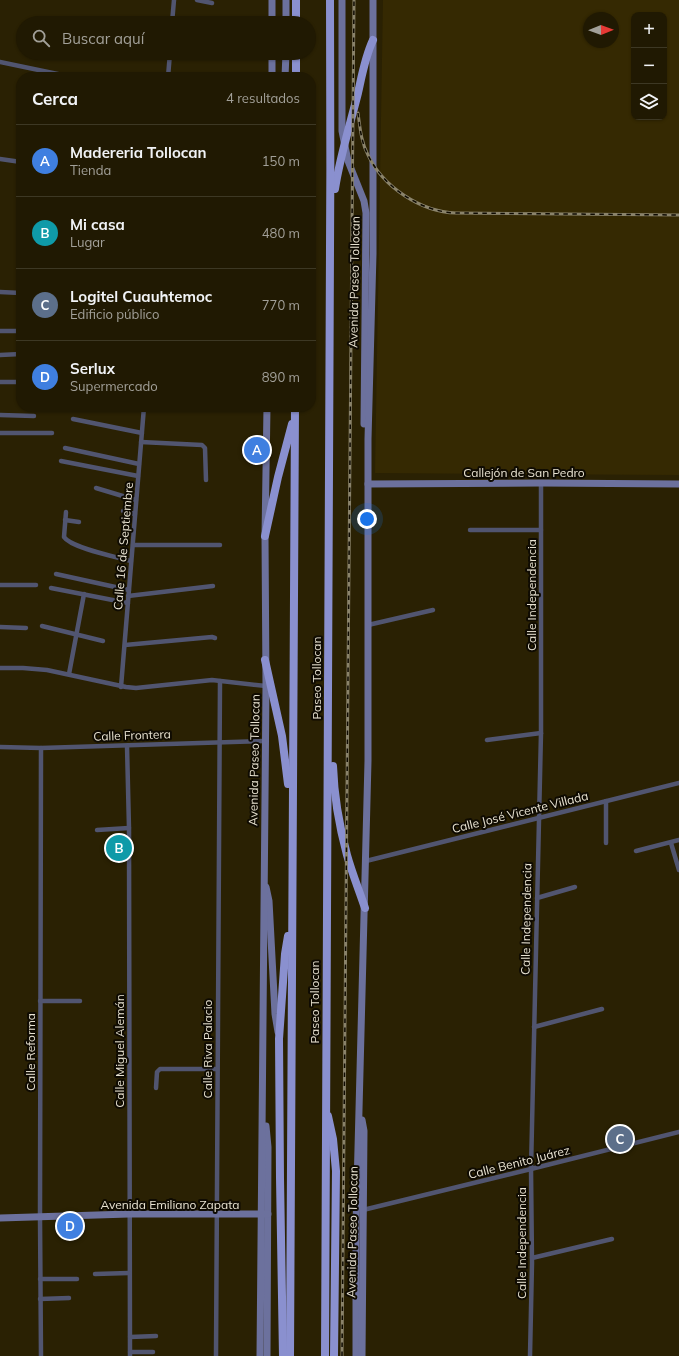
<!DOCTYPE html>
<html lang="es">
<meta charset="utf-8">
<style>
:root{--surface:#201902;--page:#28220c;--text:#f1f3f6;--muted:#a2a099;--line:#3d3824;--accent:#ff85de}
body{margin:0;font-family:Mulish,sans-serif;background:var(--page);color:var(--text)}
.controls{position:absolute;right:12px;top:12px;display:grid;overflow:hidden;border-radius:8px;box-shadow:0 1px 3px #0004}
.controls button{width:36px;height:36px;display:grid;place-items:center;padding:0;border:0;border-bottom:1px solid var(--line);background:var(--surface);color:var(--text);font:20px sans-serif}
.compass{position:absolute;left:583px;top:12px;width:36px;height:36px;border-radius:50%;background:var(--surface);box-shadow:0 1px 3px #0004;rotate:89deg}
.you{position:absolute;left:367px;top:519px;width:14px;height:14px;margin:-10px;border:3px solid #fff;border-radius:50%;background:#1a73e8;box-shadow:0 0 0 6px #1a73e833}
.badge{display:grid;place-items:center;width:26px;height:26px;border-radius:50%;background:var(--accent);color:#fff;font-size:13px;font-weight:700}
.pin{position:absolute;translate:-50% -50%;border:2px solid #fff;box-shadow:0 1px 4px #0006}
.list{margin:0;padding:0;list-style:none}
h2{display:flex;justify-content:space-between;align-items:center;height:52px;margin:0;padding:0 16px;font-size:17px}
h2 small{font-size:13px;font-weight:400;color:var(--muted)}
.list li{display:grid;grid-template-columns:26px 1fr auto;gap:12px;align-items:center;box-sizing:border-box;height:72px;padding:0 16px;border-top:1px solid var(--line)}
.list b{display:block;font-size:15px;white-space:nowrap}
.list p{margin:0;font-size:13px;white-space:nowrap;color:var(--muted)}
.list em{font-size:13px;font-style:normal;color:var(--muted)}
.icon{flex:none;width:22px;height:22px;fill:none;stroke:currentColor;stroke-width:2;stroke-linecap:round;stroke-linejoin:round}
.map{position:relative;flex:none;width:679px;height:1356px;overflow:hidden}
.search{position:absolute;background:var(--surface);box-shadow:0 1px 3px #0004;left:16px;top:16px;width:300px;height:44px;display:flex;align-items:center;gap:10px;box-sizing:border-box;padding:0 14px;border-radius:22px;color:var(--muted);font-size:15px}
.panel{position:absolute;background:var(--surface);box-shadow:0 1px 3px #0004;left:16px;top:72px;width:300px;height:340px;border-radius:16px}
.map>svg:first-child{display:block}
</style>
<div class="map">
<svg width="679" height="1356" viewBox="0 0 679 1356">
<rect width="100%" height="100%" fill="#2a2103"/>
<path fill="#352902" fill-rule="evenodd" d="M383,0H679V475L375,473ZM634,15H664V117H634ZM589,18H613V42H589Z"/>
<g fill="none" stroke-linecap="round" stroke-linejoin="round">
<g stroke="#515570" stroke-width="4.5">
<path d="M197,0L212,3"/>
<path d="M172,23L174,0"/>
<path d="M0,62L72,77"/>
<path d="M168,77L170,53"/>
<path d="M0,159L21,162"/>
<path d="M20,189L21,173"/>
<path d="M0,292L21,293"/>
<path d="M0,331H21"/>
<path d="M0,355L21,354"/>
<path d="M0,382H21"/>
<path d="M0,415L34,416"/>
<path d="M73,419L142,433"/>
<path d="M0,433H52"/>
<path d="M141,442L202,445L205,448L206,480"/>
<path d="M65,448L139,464"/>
<path d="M61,461L138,476"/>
<path d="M96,488L136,500"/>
<path d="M123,511L135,514"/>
<path d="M66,512L64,537C71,548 117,557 131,561"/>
<path d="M65,520L79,522"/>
<path d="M470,530H541"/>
<path d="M133,545H220"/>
<path d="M56,574L129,590"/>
<path d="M0,585H36"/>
<path d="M51,588L128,603"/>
<path d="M128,596L213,586"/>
<path d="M368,625L433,610"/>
<path d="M42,626L103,641"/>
<path d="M0,627L26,628"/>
<path d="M125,645L212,637L215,638"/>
<path d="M0,668H23L47,670L126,687L136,688L212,680L266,686"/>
<path d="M69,674L84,594"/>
<path d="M121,687L144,407"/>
<path d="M487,740L541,733"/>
<path d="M127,746L129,828L130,1356"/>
<path d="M0,747L41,748L264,741"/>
<path d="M41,748L40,1217L41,1356"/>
<path d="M97,830L129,828"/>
<path d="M606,843V801"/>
<path d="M671,843L679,870"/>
<path d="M636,851L679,840"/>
<path d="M366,861L679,783"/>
<path d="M537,898L575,887"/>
<path d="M40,1001H80"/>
<path d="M534,1027L602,1009"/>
<path d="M156,1088L157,1072L160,1069H217"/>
<path d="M363,1210L531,1169L679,1132"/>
<path d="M532,1258L612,1239"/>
<path d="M95,1274L129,1273"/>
<path d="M40,1279H77"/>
<path d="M40,1299L69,1298"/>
<path d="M130,1337L156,1336"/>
<path d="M130,1352H153"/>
<path d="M216,1356L220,681"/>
<path d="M530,1356L532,1263L531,1169L541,733V483"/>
</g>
<g stroke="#6c719d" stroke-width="7">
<path d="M342,0V131L348,161L364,201L366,213L364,424"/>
<path d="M272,23V0"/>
<path d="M286,23V0"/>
<path d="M272,77V53"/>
<path d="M285,77L286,53"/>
<path d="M368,484L541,483L679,484"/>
<path d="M266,887L269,901L275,1014L278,1032"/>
<path d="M266,1126L268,1147L267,1356"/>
<path d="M0,1218L129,1214H268"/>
<path d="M260,1356L266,686L265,536L267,407"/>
<path d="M356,1356V1226L368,761V439L373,254V0"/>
<path d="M362,1356L364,1131L362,1120"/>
</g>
<g stroke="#8a90cf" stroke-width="8">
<path d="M296,23V0"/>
<path d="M296,77V53"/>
<path d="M335,189C340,156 350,125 358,93C362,75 365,57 373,40"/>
<path d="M265,536L278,477L292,424"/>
<path d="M265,660L282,736L288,784"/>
<path d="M333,766C334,796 339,825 347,855C352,873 359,890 365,908"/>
<path d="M328,1116L333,1139L336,1171L334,1356"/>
<path d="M283,1356L280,1178L279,1039L285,954L288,936"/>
<path d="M290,1356L295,407"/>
<path d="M325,1356C325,904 332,452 330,0"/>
</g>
<defs>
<g id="rail">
<path d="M358,113C360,127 361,142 368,155C383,187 421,212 456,213L679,215"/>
<path d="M342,1356L354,0"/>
</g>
</defs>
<use href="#rail" stroke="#8a836b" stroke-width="3"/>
<use href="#rail" stroke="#0f0b02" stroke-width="1.5" stroke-dasharray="4.5" stroke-linecap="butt"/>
</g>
<g text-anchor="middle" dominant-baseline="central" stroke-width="4" stroke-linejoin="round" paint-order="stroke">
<g font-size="12" fill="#e9e3d2" stroke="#0f0b02">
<text transform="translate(354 282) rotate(-89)">Avenida Paseo Tollocan</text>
<text x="524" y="472">Callejón de San Pedro</text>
<text transform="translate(123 546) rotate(-85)">Calle 16 de Septiembre</text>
<text transform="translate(531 595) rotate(-90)">Calle Independencia</text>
<text transform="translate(316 678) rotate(-90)">Paseo Tollocan</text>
<text transform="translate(132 735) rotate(-2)">Calle Frontera</text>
<text transform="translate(254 760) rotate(-89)">Avenida Paseo Tollocan</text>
<text transform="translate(520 812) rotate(-14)">Calle José Vicente Villada</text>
<text transform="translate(526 919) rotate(-89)">Calle Independencia</text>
<text transform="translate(314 1002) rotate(-90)">Paseo Tollocan</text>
<text transform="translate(207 1049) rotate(-90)">Calle Riva Palacio</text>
<text transform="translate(119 1051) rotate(-90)">Calle Miguel Alemán</text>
<text transform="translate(30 1052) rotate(-90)">Calle Reforma</text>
<text transform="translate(519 1162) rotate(-14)">Calle Benito Juárez</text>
<text x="170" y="1204">Avenida Emiliano Zapata</text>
<text transform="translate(352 1232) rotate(-89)">Avenida Paseo Tollocan</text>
<text transform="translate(521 1243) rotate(-90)">Calle Independencia</text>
</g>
</g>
</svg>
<div class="controls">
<button>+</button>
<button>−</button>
<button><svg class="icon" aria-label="layers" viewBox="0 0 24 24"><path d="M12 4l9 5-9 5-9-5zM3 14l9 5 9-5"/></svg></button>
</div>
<svg class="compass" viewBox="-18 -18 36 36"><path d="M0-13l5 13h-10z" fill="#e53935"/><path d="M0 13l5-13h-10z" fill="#a2a099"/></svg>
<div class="you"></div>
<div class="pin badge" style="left:257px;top:450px;background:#3f7fe0">A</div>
<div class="pin badge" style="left:119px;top:848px;background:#0f9aa8">B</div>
<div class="pin badge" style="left:620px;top:1139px;background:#5c6f8a">C</div>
<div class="pin badge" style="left:70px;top:1226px;background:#3f7fe0">D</div>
<div class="search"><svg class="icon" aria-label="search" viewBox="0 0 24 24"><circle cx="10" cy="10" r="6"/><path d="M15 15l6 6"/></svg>Buscar aquí</div>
<section class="panel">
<h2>Cerca<small>4 resultados</small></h2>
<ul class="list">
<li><span class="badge" style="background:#3f7fe0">A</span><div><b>Madereria Tollocan</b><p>Tienda</p></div><em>150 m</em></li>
<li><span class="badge" style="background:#0f9aa8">B</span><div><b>Mi casa</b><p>Lugar</p></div><em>480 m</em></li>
<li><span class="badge" style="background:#5c6f8a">C</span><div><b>Logitel Cuauhtemoc</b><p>Edificio público</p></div><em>770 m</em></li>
<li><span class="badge" style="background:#3f7fe0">D</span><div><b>Serlux</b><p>Supermercado</p></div><em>890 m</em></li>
</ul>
</section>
</div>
